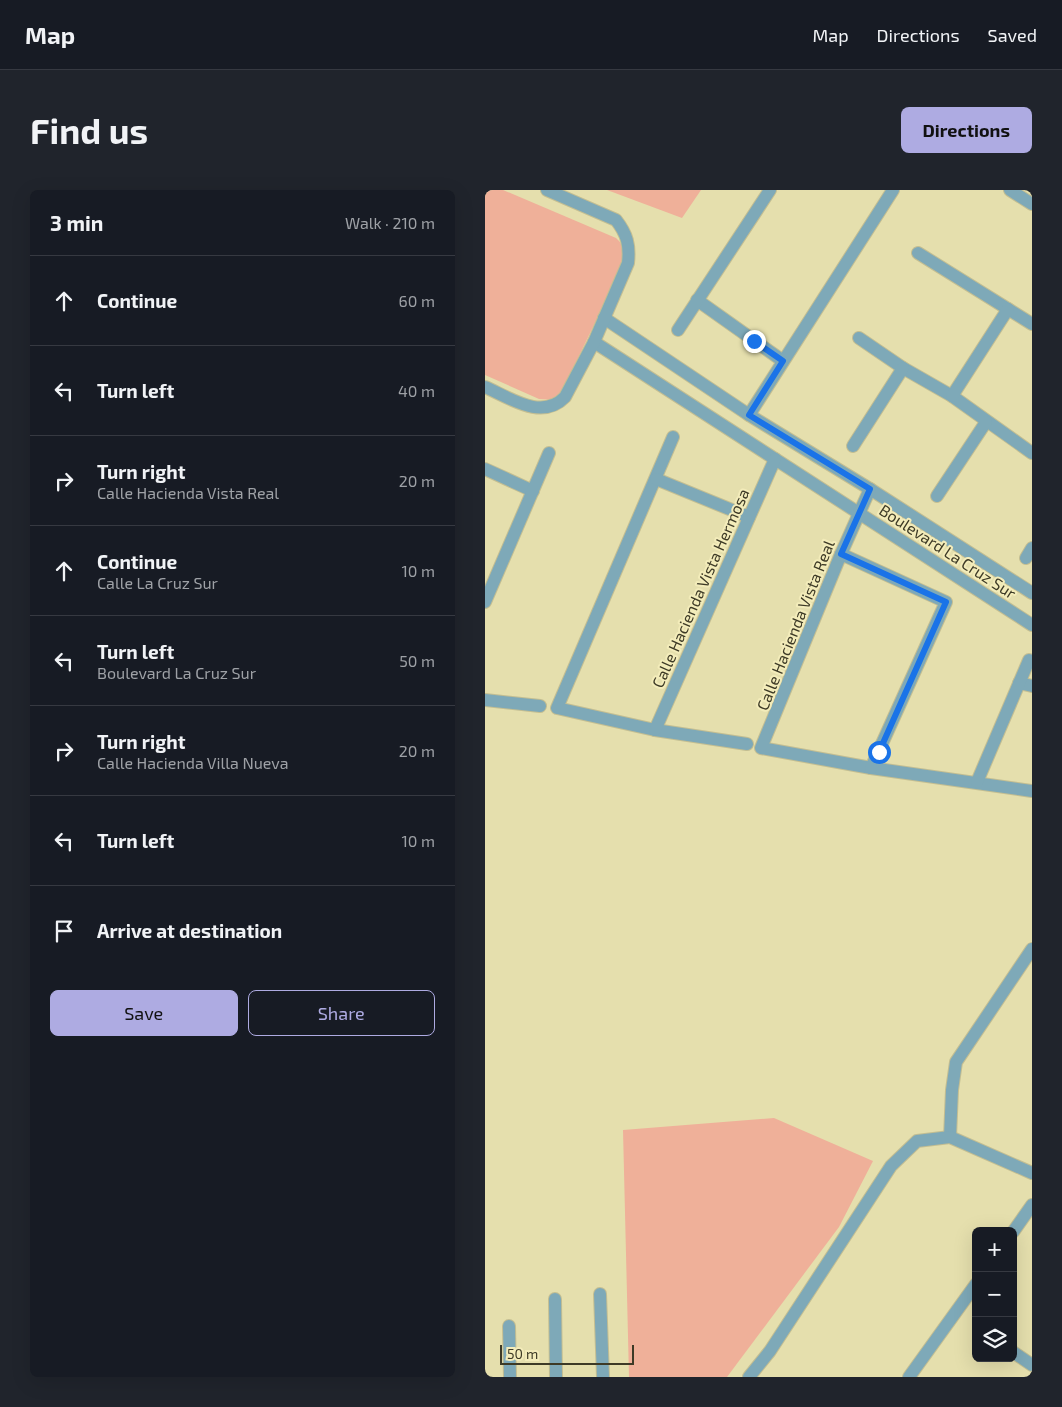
<!DOCTYPE html>
<meta charset="utf-8">
<style>
:root{--surface:#171b24;--page:#20242c;--text:#f1f3f6;--muted:#9ea1a6;--line:#363941;--accent:#aeabe2}
body{margin:0;font-family:"Exo 2",sans-serif;background:var(--page);color:var(--text)}
.controls{position:absolute;right:15px;bottom:15px;display:grid;overflow:hidden;border-radius:8px;box-shadow:0 5px 20px #0002}
.controls button{width:45px;height:45px;display:grid;place-items:center;padding:0;border:0;border-bottom:1px solid var(--line);background:var(--surface);color:var(--text);font:25px sans-serif}
.scale{position:absolute;left:15px;bottom:12px;width:134px;box-sizing:border-box;padding-left:5px;border:2px solid #3d3a26;border-top:0;font-size:14px;line-height:18px;white-space:nowrap;color:#3d3a26;-webkit-text-stroke:4px #f3ecba;paint-order:stroke}
.stop{position:absolute;width:15px;height:15px;margin:-11px;border:4px solid #1a73e8;border-radius:50%;background:#fff}
.stop.end{background:#1a73e8;border-color:#fff;box-shadow:0 1px 5px #0008}
.list{margin:0;padding:0;list-style:none}
h2{display:flex;justify-content:space-between;align-items:center;height:65px;margin:0;padding:0 20px;font-size:21px}
h2 small{font-size:16px;font-weight:400;color:var(--muted)}
.list li{display:grid;grid-template-columns:32px 1fr auto;gap:15px;align-items:center;box-sizing:border-box;height:90px;padding:0 20px;border-top:1px solid var(--line)}
.list b{display:block;font-size:19px;white-space:nowrap}
.list p{margin:0;font-size:16px;white-space:nowrap;color:var(--muted)}
.list em{font-size:16px;font-style:normal;color:var(--muted)}
.actions{display:flex;gap:10px;padding:15px 20px}
.actions a{flex:1;padding:11px 0;border:1px solid var(--accent);border-radius:8px;text-align:center;font-size:18px;color:var(--accent)}
.actions .main{background:var(--accent);color:#111}
.icon{flex:none;width:28px;height:28px;fill:none;stroke:currentColor;stroke-width:2;stroke-linecap:round;stroke-linejoin:round}
.map{position:relative;flex:none;width:547px;height:1187px;overflow:hidden;border-radius:8px}
header{display:flex;align-items:center;gap:30px;box-sizing:border-box;height:70px;padding:0 25px;background:var(--surface);border-bottom:1px solid var(--line)}
header strong{font-size:24px}
nav{display:flex;gap:28px;margin-inline-start:auto;font-size:18px}
.intro{display:flex;align-items:center;justify-content:space-between;box-sizing:border-box;height:120px;padding:0 30px}
h1{margin:0;font-size:35px}
.button{padding:12px 22px;border-radius:8px;background:var(--accent);color:#111;font-size:18px;font-weight:700}
main{display:flex;gap:30px;padding:0 30px}
aside{flex:1;background:var(--surface);border-radius:8px;box-shadow:0 5px 20px #0002}
.map>svg:first-child{display:block}
</style>
<header>
<strong>Map</strong>
<nav><a>Map</a><a>Directions</a><a>Saved</a></nav>
</header>
<div class="intro"><h1>Find us</h1><a class="button">Directions</a></div>
<main>
<aside>
<h2>3 min<small>Walk · 210 m</small></h2>
<ul class="list">
<li><svg class="icon" aria-label="ahead" viewBox="0 0 24 24"><path d="M12 20V5M6 11l6-6 6 6"/></svg><div><b>Continue</b></div><em>60 m</em></li>
<li><svg class="icon" aria-label="left" viewBox="0 0 24 24"><path d="M17 20v-9H6M10 6l-5 5 5 5"/></svg><div><b>Turn left</b></div><em>40 m</em></li>
<li><svg class="icon" aria-label="right" viewBox="0 0 24 24"><path d="M7 20v-9h11M14 6l5 5-5 5"/></svg><div><b>Turn right</b><p>Calle Hacienda Vista Real</p></div><em>20 m</em></li>
<li><svg class="icon" aria-label="ahead" viewBox="0 0 24 24"><path d="M12 20V5M6 11l6-6 6 6"/></svg><div><b>Continue</b><p>Calle La Cruz Sur</p></div><em>10 m</em></li>
<li><svg class="icon" aria-label="left" viewBox="0 0 24 24"><path d="M17 20v-9H6M10 6l-5 5 5 5"/></svg><div><b>Turn left</b><p>Boulevard La Cruz Sur</p></div><em>50 m</em></li>
<li><svg class="icon" aria-label="right" viewBox="0 0 24 24"><path d="M7 20v-9h11M14 6l5 5-5 5"/></svg><div><b>Turn right</b><p>Calle Hacienda Villa Nueva</p></div><em>20 m</em></li>
<li><svg class="icon" aria-label="left" viewBox="0 0 24 24"><path d="M17 20v-9H6M10 6l-5 5 5 5"/></svg><div><b>Turn left</b></div><em>10 m</em></li>
<li><svg class="icon" aria-label="arrive" viewBox="0 0 24 24"><path d="M6 21V4h12l-3 4 3 4H6"/></svg><div><b>Arrive at destination</b></div></li>
</ul>
<div class="actions"><a class="main">Save</a><a>Share</a></div>
</aside>
<div class="map">
<svg width="547" height="1187" viewBox="0 0 547 1187">
<rect width="100%" height="100%" fill="#e5dfad"/>
<g fill="#efb099">
<path d="M0,0H18L131,48L135,52L141,69L75,205L70,210L54,209L0,185Z"/>
<path d="M122,0H216L197,28Z"/>
<path d="M289,928L388,971L354,1037L242,1187H144L138,940Z"/>
</g>
<g fill="none" stroke-linecap="round" stroke-linejoin="round">
<defs>
<g id="minor">
<path d="M525,0L547,14"/>
<path d="M433,63L547,134"/>
<path d="M212,110L298,171"/>
<path d="M119,128L264,225L385,299L547,403"/>
<path d="M193,140L285,0"/>
<path d="M374,148L418,178L467,206L547,263"/>
<path d="M109,152L547,435"/>
<path d="M0,197C25,208 57,231 80,207L109,152L143,73C145,55 142,44 131,30L62,0"/>
<path d="M467,206L523,119"/>
<path d="M264,225L408,0"/>
<path d="M188,247L72,518L170,540L262,554"/>
<path d="M368,256L418,178"/>
<path d="M0,279L48,301"/>
<path d="M171,289L264,327"/>
<path d="M385,299L356,364L276,558L386,578L547,601"/>
<path d="M452,306L501,232"/>
<path d="M356,364L461,412L386,578"/>
<path d="M541,368L547,358"/>
<path d="M0,412L64,263"/>
<path d="M534,493L547,496"/>
<path d="M0,510L55,516"/>
<path d="M170,540L290,269"/>
<path d="M492,592L544,470"/>
<path d="M465,947L467,900L471,872L547,759"/>
<path d="M528,1042L547,1015"/>
<path d="M115,1104L118,1187"/>
<path d="M70,1109L71,1187"/>
<path d="M24,1136L25,1187"/>
<path d="M528,1162L547,1175"/>
<path d="M264,1187L285,1161L406,976L432,951L465,947L547,983"/>
<path d="M424,1187L491,1094"/>
</g>
</defs>
<use href="#minor" stroke="#c3be92" stroke-width="14"/>
<use href="#minor" stroke="#7ea9b8" stroke-width="12"/>
</g>
<g fill="none" stroke-linecap="round" stroke-linejoin="round">
<path stroke="#1a73e8" stroke-width="6" d="M269,151L298,171L264,225L385,299L356,364L461,412L394,562"/>
</g>
<g text-anchor="middle" dominant-baseline="central" stroke-width="4" stroke-linejoin="round" paint-order="stroke">
<g font-size="16" fill="#3d3a26" stroke="#f3ecba">
<text transform="translate(463 361) rotate(33)">Boulevard La Cruz Sur</text>
<text transform="translate(215 398) rotate(-66)">Calle Hacienda Vista Hermosa</text>
<text transform="translate(310 435) rotate(-68)">Calle Hacienda Vista Real</text>
</g>
</g>
</svg>
<div class="controls">
<button>+</button>
<button>−</button>
<button><svg class="icon" aria-label="layers" viewBox="0 0 24 24"><path d="M12 4l9 5-9 5-9-5zM3 14l9 5 9-5"/></svg></button>
</div>
<div class="scale">50 m</div>
<div class="stop" style="left:394px;top:562px"></div>
<div class="stop end" style="left:269px;top:151px"></div>
</div>
</main>
